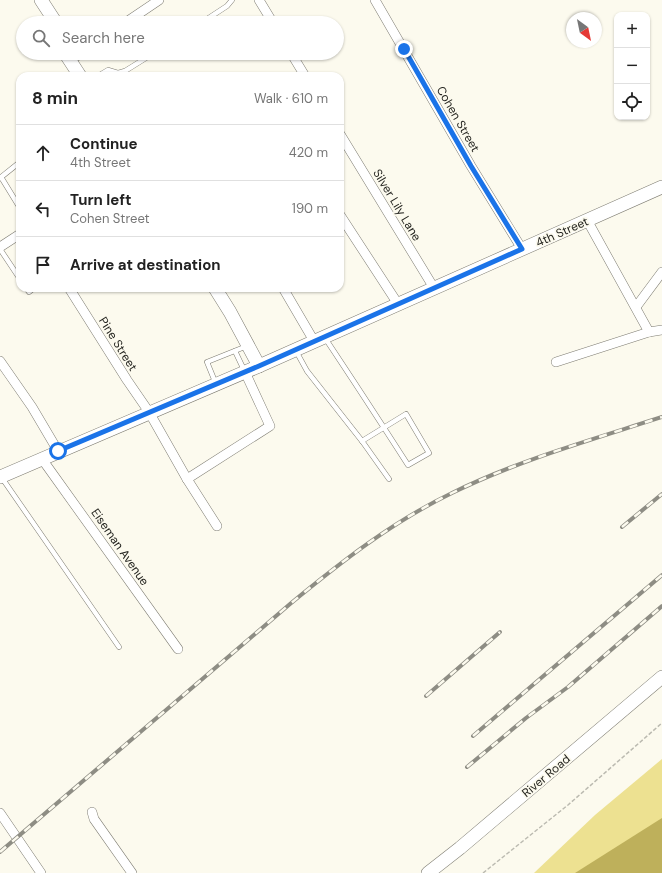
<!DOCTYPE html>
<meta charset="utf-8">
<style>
:root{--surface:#fff;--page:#f2f2f2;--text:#222;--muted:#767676;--line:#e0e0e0}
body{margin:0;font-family:"DM Sans",sans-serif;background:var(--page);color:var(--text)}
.controls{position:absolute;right:12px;top:12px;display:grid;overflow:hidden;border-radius:8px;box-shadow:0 1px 3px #0004}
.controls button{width:36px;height:36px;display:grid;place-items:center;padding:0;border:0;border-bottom:1px solid var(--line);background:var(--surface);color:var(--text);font:20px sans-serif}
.compass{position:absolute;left:566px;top:12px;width:36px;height:36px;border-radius:50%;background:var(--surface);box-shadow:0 1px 3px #0004;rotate:147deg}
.stop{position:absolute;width:12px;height:12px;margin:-9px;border:3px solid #1a73e8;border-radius:50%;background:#fff}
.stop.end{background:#1a73e8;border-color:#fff;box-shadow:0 1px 4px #0008}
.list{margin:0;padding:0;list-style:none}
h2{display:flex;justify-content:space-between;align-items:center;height:52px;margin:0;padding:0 16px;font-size:17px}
h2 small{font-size:13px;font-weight:400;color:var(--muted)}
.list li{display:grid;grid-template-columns:26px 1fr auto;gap:12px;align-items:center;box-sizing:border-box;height:56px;padding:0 16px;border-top:1px solid var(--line)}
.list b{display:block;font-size:15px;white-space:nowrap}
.list p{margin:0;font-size:13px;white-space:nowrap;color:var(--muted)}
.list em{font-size:13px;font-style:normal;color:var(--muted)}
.icon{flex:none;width:22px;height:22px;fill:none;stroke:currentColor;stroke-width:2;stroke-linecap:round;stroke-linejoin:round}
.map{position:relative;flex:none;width:662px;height:873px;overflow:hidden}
.search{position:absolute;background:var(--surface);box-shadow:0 1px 3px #0004;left:16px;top:16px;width:328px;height:44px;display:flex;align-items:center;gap:10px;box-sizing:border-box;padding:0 14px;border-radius:22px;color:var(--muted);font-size:15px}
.panel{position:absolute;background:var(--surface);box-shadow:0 1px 3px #0004;left:16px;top:72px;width:328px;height:220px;border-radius:12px}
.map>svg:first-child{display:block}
</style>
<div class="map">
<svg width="662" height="873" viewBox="0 0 662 873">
<rect width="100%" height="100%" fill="#fcfaee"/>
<path fill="#ede191" d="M662,759V844L620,873H534L595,815Z"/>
<path fill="#beb05b" d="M662,818V873H575Z"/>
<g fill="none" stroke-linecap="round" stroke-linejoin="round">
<defs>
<g id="lane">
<path d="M201,23L227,6L232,0"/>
<path d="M98,76L108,70L118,73L125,71L154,53"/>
<path d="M1,177L20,208"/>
<path d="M0,178L20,162"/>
<path d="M0,249L20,279"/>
<path d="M26,288L29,292L34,288"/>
<path d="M325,338C353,380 381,423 408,465L429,453L406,414L362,441L389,479"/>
<path d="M235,351L244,370"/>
<path d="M296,351L307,371L362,441"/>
<path d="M216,384L207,362L247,346"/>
<path d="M2,478L119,647"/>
</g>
<g id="street">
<path d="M259,0L273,23"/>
<path d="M375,0L471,166L522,249"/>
<path d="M125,23L159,0"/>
<path d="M291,53L305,76"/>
<path d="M77,56L81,53"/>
<path d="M340,134L434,288"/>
<path d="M340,215L398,304"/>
<path d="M587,220L649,332"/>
<path d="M0,247L20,234"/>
<path d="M69,288L127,380L149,412L187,479L217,526"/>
<path d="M283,288L314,341"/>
<path d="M636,307L662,272"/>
<path d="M0,361L32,407L58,451"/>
<path d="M556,362L649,332L662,330"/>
<path d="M42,459L178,649"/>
<path d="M187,479L270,426L245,372"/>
<path d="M92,812L94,819L132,873"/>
<path d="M0,813L41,873"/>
</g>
<g id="secondary">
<path d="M41,0L56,23"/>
<path d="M65,53L80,76"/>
<path d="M215,288L230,312L259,366"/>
<path d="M0,477L259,366L662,187"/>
<path d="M428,873L460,848L662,677"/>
</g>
</defs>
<use href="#lane" stroke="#7e7c72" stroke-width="5.5"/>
<use href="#street" stroke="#7e7c72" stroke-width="10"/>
<use href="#secondary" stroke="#7e7c72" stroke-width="14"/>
<path stroke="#bbbab0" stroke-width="1.5" stroke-dasharray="4 2" stroke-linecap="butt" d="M483,873L568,805L662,723"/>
<use href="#lane" stroke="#fff" stroke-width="4.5"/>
<use href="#street" stroke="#fff" stroke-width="9"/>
<use href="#secondary" stroke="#fff" stroke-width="13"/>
<defs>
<g id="rail">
<path d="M622,527L662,494"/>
<path d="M426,696L500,632"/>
<path d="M473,736L662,575"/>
<path d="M467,767L526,718L568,687L662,606"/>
<path d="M0,852L290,604C341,562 392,522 452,493C519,460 591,440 662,417"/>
</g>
</defs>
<use href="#rail" stroke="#8e8d84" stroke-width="4"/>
<use href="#rail" stroke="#fcfaee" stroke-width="2.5" stroke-dasharray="8" stroke-linecap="butt"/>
</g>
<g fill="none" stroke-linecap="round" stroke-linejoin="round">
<path stroke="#1a73e8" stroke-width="5" d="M58,451L259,366L522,249L471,166L404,49"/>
</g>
<g text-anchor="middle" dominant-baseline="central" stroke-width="3.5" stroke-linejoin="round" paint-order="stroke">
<g font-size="12" fill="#252520" stroke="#fcfaee">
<text transform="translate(458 119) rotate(60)">Cohen Street</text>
<text transform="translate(397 205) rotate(59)">Silver Lily Lane</text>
<text transform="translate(562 232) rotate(-24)">4th Street</text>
<text transform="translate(118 344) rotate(58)">Pine Street</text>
<text transform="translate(120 547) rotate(55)">Eiseman Avenue</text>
<text transform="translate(546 776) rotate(-40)">River Road</text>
</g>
</g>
</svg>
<div class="controls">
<button>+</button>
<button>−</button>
<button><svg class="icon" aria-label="locate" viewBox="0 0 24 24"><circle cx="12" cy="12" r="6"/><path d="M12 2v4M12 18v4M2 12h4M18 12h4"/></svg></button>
</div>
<svg class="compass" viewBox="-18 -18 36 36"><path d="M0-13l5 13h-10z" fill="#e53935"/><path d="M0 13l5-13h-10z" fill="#767676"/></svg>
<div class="stop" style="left:58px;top:451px"></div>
<div class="stop end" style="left:404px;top:49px"></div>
<div class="search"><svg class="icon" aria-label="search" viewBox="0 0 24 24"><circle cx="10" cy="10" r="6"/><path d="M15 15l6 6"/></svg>Search here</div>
<section class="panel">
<h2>8 min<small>Walk · 610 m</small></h2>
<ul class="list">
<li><svg class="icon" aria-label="ahead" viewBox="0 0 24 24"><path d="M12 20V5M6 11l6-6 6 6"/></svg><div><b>Continue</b><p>4th Street</p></div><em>420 m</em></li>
<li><svg class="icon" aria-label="left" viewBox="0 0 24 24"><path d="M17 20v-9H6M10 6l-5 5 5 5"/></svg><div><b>Turn left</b><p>Cohen Street</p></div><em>190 m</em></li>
<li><svg class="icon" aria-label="arrive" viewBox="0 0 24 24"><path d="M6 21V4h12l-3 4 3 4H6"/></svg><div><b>Arrive at destination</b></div></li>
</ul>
</section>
</div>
